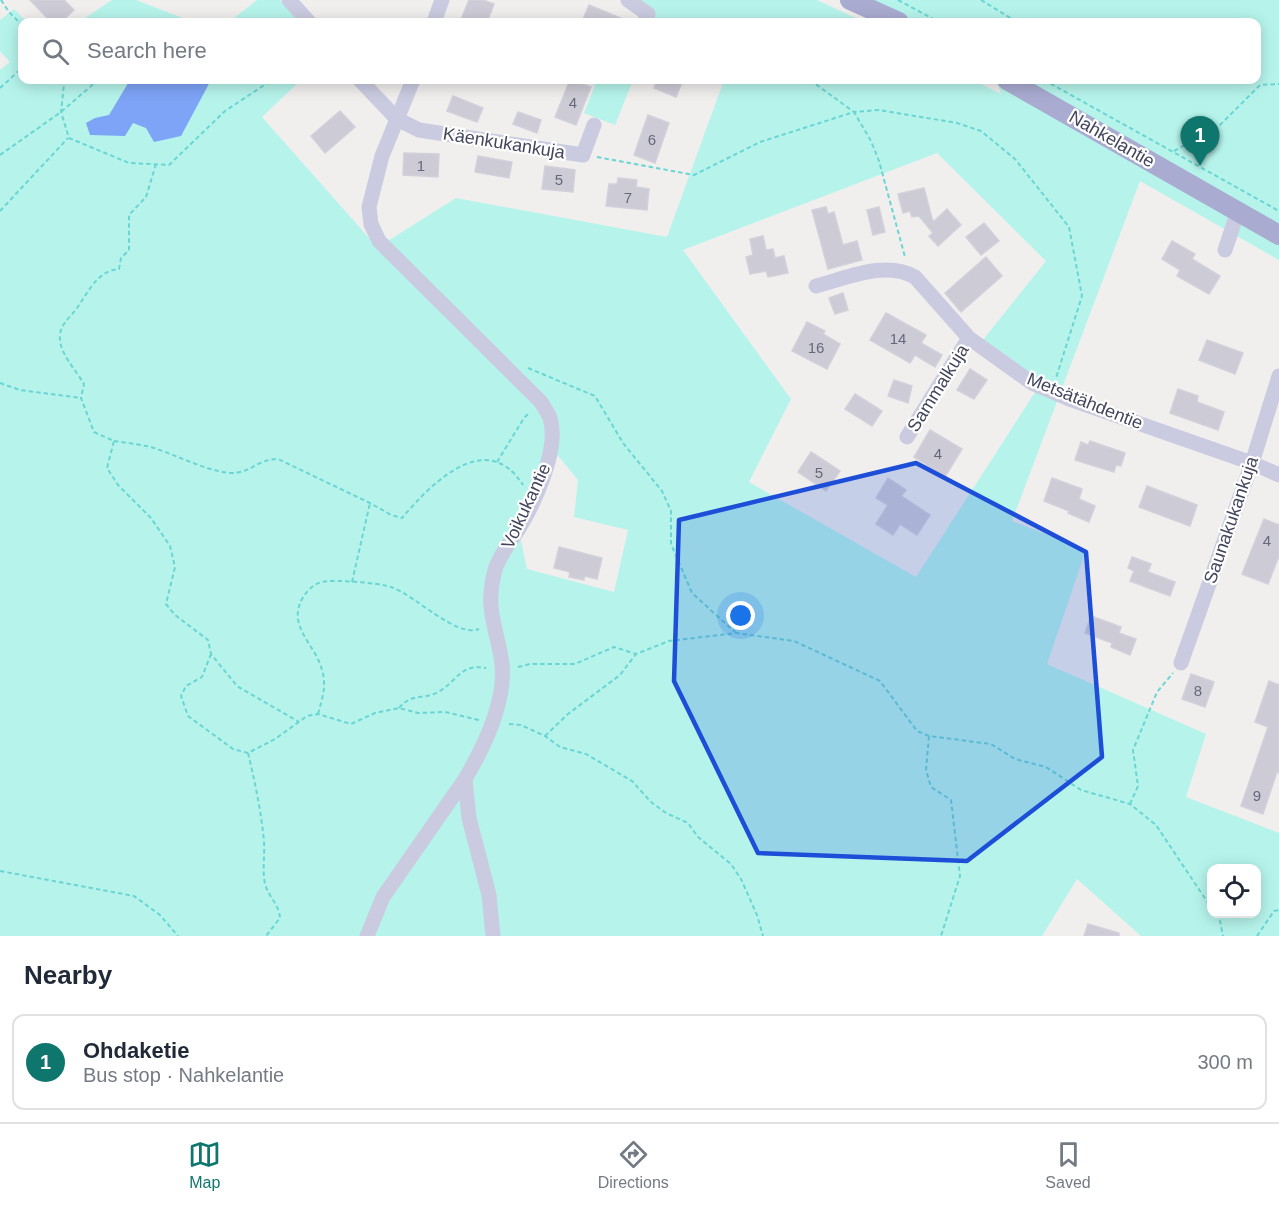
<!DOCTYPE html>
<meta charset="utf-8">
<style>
:root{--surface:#fff;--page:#f2f2f3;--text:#1f2937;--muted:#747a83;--line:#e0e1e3;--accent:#0f766e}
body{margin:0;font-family:Arial,sans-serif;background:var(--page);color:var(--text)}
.controls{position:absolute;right:18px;bottom:18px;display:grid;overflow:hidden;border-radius:12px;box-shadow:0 3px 15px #0003}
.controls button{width:54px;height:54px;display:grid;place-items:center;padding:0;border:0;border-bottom:2px solid var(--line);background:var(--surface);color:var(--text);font:30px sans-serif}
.you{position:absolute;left:741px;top:616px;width:21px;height:21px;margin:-15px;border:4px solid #fff;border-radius:50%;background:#1a73e8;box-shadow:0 0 0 9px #1a73e833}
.badge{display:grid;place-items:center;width:39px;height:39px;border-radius:50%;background:var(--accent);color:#fff;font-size:20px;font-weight:700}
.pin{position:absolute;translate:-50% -50px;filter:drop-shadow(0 2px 3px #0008)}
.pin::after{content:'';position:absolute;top:32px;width:21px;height:18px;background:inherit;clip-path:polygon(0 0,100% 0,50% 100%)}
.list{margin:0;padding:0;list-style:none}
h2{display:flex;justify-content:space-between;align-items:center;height:78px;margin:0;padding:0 24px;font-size:26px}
h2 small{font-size:20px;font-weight:400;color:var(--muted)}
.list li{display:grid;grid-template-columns:39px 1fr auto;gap:18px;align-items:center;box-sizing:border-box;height:96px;margin:0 12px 12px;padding:0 12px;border:2px solid var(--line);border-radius:12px}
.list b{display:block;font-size:22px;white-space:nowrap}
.list p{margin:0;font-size:20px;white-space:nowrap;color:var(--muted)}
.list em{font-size:20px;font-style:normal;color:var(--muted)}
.icon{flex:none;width:33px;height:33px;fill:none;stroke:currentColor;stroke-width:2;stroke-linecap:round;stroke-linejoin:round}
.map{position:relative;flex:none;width:1279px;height:936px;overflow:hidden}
.search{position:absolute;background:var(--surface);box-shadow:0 3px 15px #0003;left:18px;right:18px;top:18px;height:66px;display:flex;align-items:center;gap:15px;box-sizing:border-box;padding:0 21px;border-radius:12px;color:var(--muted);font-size:22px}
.sheet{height:186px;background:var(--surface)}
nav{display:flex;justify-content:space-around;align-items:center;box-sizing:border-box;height:84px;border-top:2px solid var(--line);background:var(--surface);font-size:16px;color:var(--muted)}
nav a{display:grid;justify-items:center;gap:3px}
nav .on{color:var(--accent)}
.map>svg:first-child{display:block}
</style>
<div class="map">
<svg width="1279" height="936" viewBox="0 0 1279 936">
<rect width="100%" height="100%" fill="#f0efed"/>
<g fill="#b6f4eb" fill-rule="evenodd">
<path d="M112,0H136L193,22H79Z"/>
<path d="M257,0H280L299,22H229Z"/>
<path d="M630,0H817L864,22H660Z"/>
<path d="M867,0H1279V260L1140,181L1012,521L1086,550L1047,664L1206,734L1186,797L1279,833V936H1141L1077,879L1042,936H373L387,900L499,719L496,619L499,568L520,536L527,569L614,592L628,530L574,517L578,480L555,452L556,420L386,242L456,198L667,237L724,80H973L1001,94L996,80H1256V22H912ZM937,153L1046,261L982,341L1041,383L916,577L749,482L791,399L683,250ZM1212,868H1256V914H1212Z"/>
<path d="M14,9L27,22H22V80H301L262,117L377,247L536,403L546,421L547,446L539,475L492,565L498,665V686L489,716L471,757L362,936H0V70L10,62L0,51V20Z"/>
<path d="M597,80H633L615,125L584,113Z"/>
</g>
<path fill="#7da4f6" d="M130,80H211L181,136L154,142L146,128L133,123L125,136L90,135L86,123L95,118L109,115Z"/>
<g fill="#cdccd6" stroke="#d2d0da" stroke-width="1.5">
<path d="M30,0H64L74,10L61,22H51Z"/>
<path d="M469,0H483L494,4L487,22H460Z"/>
<path d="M589,5L630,22H582Z"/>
<path d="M570,80L591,87L576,125L555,117Z"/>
<path d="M657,80H683L676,97L654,88Z"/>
<path d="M453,96L483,108L477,122L447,111Z"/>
<path d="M340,111L355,127L325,153L311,136Z"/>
<path d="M518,112L541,120L537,133L513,124Z"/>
<path d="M648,115L669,123L655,163L634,155Z"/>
<path d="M404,153L439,154L438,177L403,175Z"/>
<path d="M478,156L512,162L509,178L475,172Z"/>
<path d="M545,166L575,170L573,192L542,189Z"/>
<path d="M618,178L637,180L636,187L649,189L647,210L606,206L609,184H617Z"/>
<path d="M924,188L933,222L947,209L961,225L938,246L929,236L933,233L919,216L912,217L910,211L903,213L898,194Z"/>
<path d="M826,207L828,214L834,212L843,245L857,241L862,260L828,269L812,210Z"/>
<path d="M879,207L885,232L873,235L867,210Z"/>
<path d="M984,223L999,241L981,255L966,237Z"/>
<path d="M763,236L766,250L773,249L775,258L784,256L788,273L768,277L766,271L750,274L746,257L753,255L750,239Z"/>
<path d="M1172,241L1195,254L1192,259L1220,276L1209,294L1177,276L1180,270L1162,259Z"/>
<path d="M986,257L1002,276L961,312L945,293Z"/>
<path d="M843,293L848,310L835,314L829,298Z"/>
<path d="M886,313L926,335L921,343L942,355L935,367L915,355L910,363L870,340Z"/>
<path d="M807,322L825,331L823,334L840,344L827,369L792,351Z"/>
<path d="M1207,340L1243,353L1235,374L1199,360Z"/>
<path d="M970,369L987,380L974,399L957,390Z"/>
<path d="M894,380L912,386L908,403L888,396Z"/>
<path d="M1178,389L1198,396L1197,402L1224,412L1218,430L1170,413Z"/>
<path d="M855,394L882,411L872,426L845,409Z"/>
<path d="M930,430L962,449L945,477L914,457Z"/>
<path d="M1090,441L1125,453L1121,466L1116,465L1114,472L1075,460L1081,442L1088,445Z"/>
<path d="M811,452L840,471L826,491L798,472Z"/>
<path d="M888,478L906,490L901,496L930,515L917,535L900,524L893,535L876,524L888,505L876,498Z"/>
<path d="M1052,478L1082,489L1079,499L1095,506L1089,522L1068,513L1069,511L1044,501Z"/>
<path d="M1147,486L1197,505L1190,526L1139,507Z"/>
<path d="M1264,519L1279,525V556L1268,584L1242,574Z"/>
<path d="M559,547L602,558L597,579L584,576V580L569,577L570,572L554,568Z"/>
<path d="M1132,557L1151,564L1148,572L1175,582L1170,596L1130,581L1134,571L1128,568Z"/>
<path d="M1091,616L1121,627L1119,633L1136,639L1130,655L1111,647L1112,643L1085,633Z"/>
<path d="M1191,674L1214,682L1205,707L1182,699Z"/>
<path d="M1269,681L1279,685V773L1277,772L1263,814L1241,806L1268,727L1255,722Z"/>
<path d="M1088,924L1119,933V936H1084Z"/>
</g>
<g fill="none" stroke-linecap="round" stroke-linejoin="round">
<g stroke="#6ad5d3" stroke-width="2" stroke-dasharray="4.5 3" stroke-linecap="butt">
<path d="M1,0L9,12L22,25"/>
<path d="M898,0L939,22"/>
<path d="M981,0L1017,22"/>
<path d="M662,19L673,22"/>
<path d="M61,80L64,84L61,112L69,138L129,163L169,165L225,111L272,80"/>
<path d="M810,80L854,112L879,110L957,123L981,131L1015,159L1069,227L1082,296L1056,378"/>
<path d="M1044,80L1279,211"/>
<path d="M0,88L22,68"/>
<path d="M1174,151L1218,127L1260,85L1279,84"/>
<path d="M0,155L61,112L98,80"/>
<path d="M597,157L694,175L760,142L854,112L871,141L879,161L905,257"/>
<path d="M156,164L146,197L129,215V250L121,258L119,269C97,271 89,291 77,308C71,317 61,323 60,335C58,352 76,370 84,384L81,398L94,432L114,441L107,468L118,485L151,518L170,546L175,567L166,604L175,615L208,640L211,654L237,686L299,722"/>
<path d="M0,211L68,138"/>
<path d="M528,368L595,396L623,443L662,491L671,511V544L692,593L736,633"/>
<path d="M0,383L20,390L81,398"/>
<path d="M114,441C126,443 139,444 151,447C177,455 203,470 230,473C250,474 257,459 278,459L370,503L391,515L402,518C431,484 486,427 523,485"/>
<path d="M497,462L524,418L530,412"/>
<path d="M352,582L370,503"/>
<path d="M211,654L202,677L186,686L181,696L188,716L233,749L248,753L275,739L307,716L318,714L351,724L375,713L399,708L418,713L445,712L479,720"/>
<path d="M518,667L530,664H575L614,647L636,654L669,641L736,633L794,641L880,681L917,731L929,736L991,744L1015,759L1046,767L1081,790L1130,804L1156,825L1212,909"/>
<path d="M399,708C411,693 423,700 438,692C457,682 460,663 486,668"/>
<path d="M318,714C322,699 327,686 322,670C316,645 287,627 302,599C307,591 313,584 322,582C333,579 380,583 391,587C415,595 456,638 479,629"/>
<path d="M509,724L521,725L545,736L560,747L586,754L632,781L651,802L666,813L688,823L698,837L731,864L741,879L757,915L763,936"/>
<path d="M545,736L568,714L620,675L636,654"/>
<path d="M929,736L926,770L931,787L951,800L960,876L941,936"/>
<path d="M248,753C255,782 261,811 264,841C265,856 262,869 265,884C268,896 279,904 280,918L266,936"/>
<path d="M1130,804L1138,786L1133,750L1157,692L1173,673"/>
<path d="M0,871L134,896L160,915L178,936"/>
<path d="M1215,914L1220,921L1223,936"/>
<path d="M1257,936L1274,911L1279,910"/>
</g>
<g stroke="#cacbe0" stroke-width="15">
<path d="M289,0L309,22"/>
<path d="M628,0L648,14L644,22"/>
<path d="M434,22L442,0"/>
<path d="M360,80L397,119L419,130L583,155L594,125"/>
<path d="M1225,250L1238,211"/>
<path d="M816,286C847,278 886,260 915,277L969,338L1032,383L1072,400L1252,463L1279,475"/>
<path d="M907,437L969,338"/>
<path d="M1181,663L1252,463L1279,376"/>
<path d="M465,779L469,818L489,895L493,936"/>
<path d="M367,936L383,897L465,779C484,747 506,703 502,664C497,626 484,610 495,570C499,556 510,542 518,530C534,504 560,449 550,418C548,413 544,407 541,402L379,241L371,224L369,207L382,156L413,80"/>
</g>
<g stroke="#a9abd0" stroke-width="20">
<path d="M850,0L899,22"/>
<path d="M1007,80L1279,235"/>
</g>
</g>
<path fill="#1d4ed8" fill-opacity="0.2" stroke="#1d4ed8" stroke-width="4.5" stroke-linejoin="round" d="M916,463L1086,552L1102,757L967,861L758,853L674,681L679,520Z"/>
<g text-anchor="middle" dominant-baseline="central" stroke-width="4.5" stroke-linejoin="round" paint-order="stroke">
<g font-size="15" fill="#66677b">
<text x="573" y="102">4</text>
<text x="652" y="139">6</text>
<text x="421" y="165">1</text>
<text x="559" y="179">5</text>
<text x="628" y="197">7</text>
<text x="898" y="338">14</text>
<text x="816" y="347">16</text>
<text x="938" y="453">4</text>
<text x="819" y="472">5</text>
<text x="1267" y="540">4</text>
<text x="1198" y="690">8</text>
<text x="1257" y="795">9</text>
</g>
<g font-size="18" fill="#43455d" stroke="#fff">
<text transform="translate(1112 139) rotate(30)">Nahkelantie</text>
<text transform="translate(504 143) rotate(9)">Käenkukankuja</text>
<text transform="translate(938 388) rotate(-58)">Sammalkuja</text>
<text transform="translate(1085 401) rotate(22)">Metsätähdentie</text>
<text transform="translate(526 506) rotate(-65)">Voikukantie</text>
<text transform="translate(1231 520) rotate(-71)">Saunakukankuja</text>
</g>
</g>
</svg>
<div class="controls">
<button><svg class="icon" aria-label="locate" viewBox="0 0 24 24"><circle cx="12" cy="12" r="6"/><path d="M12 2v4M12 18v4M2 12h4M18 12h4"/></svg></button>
</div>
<div class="you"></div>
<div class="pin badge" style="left:1200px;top:166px">1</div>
<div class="search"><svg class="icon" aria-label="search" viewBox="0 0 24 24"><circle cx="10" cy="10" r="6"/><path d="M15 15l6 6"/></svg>Search here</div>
</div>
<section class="sheet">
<h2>Nearby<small></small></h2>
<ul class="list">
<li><span class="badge">1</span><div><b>Ohdaketie</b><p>Bus stop · Nahkelantie</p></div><em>300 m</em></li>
</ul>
</section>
<nav>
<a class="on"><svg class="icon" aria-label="map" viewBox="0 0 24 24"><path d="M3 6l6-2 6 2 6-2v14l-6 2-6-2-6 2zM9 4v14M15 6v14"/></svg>Map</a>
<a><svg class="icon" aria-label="directions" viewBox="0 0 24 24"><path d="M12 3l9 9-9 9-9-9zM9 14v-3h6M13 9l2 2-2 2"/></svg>Directions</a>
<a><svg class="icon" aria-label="saved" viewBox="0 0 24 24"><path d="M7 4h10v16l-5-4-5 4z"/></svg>Saved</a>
</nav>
